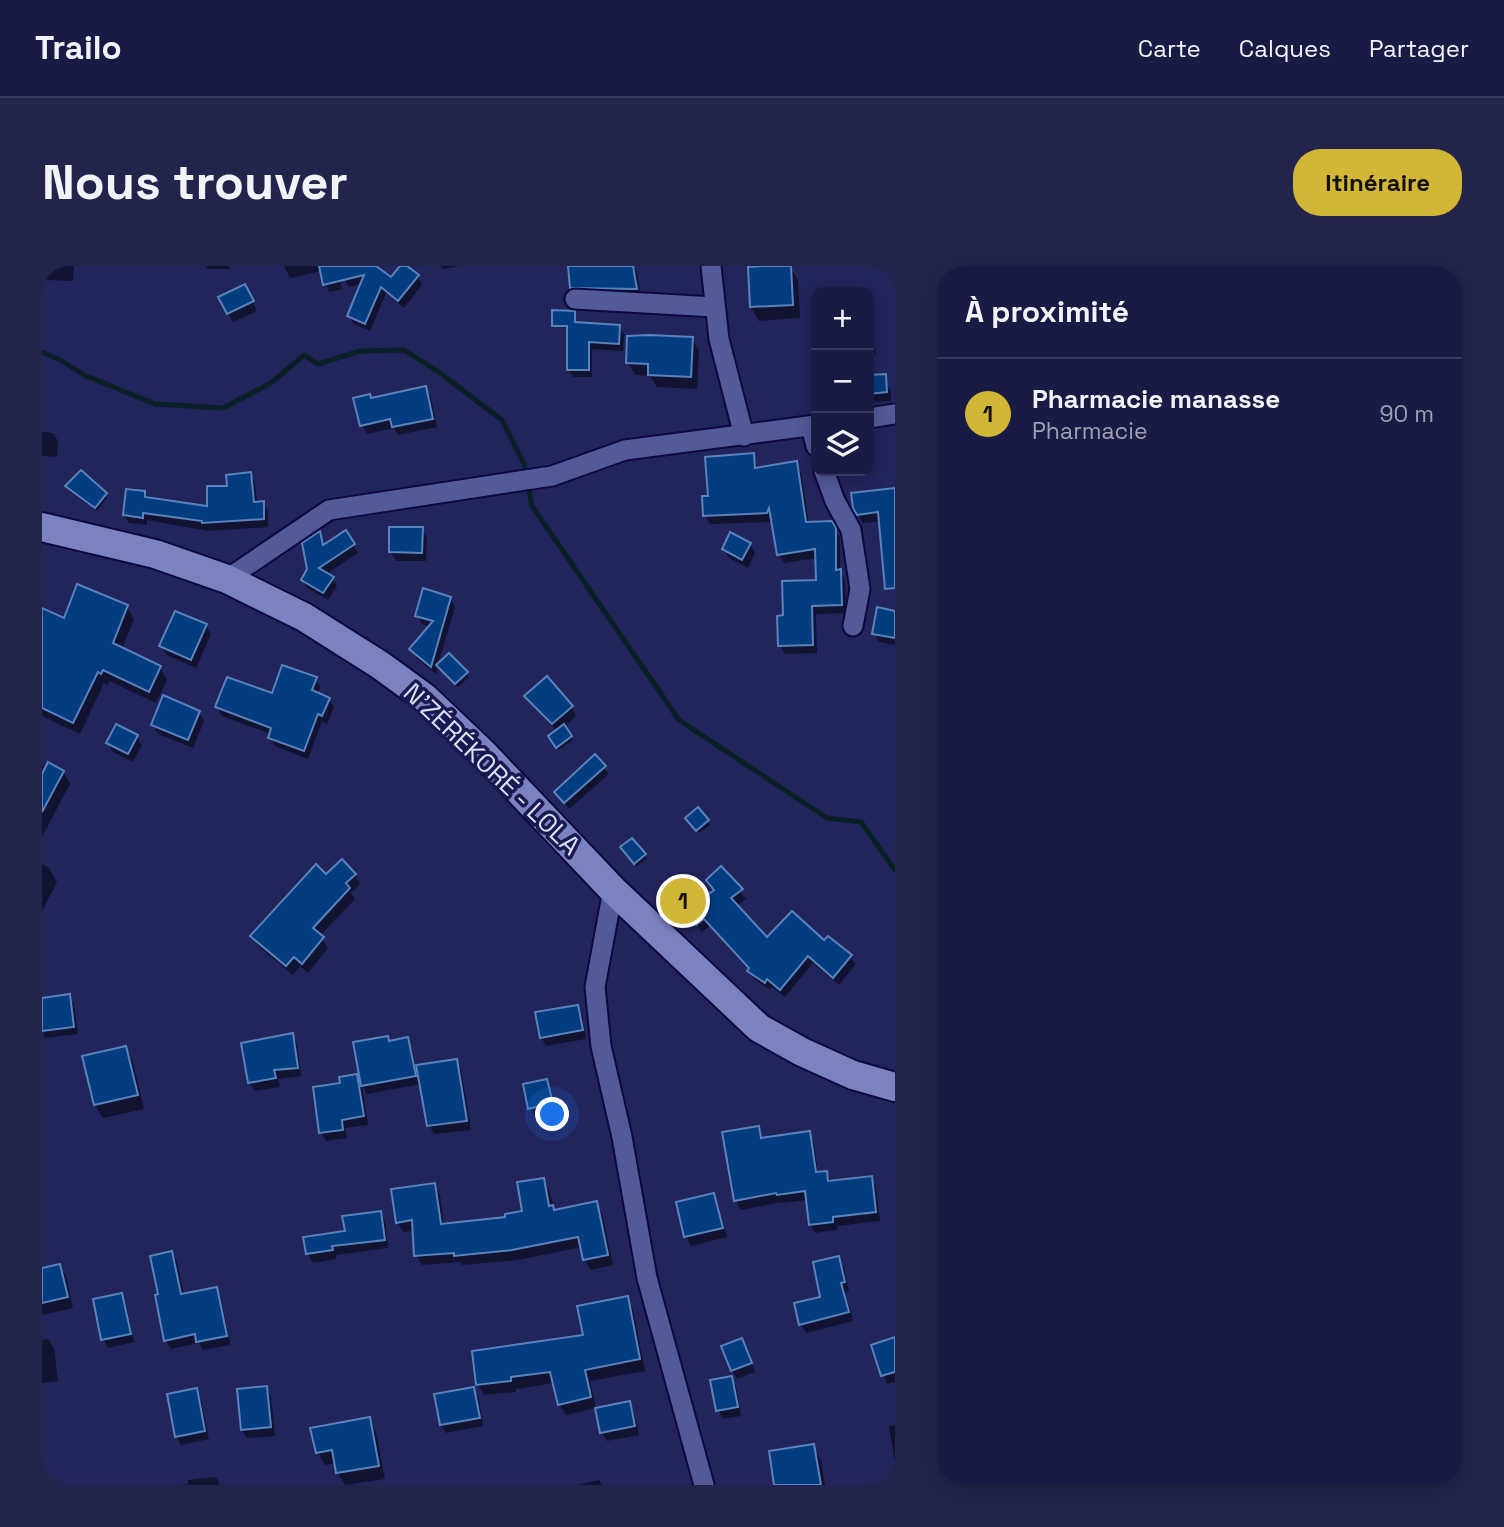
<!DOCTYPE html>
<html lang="fr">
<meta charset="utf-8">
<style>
:root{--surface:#1a1b45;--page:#23244c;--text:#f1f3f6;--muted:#9fa1b3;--line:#38395e;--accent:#d2b736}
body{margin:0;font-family:"Space Grotesk",sans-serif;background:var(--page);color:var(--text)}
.controls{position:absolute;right:21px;top:21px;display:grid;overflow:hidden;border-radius:14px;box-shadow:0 4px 18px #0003}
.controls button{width:63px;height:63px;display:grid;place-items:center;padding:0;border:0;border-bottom:2px solid var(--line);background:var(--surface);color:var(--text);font:35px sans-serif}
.you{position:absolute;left:511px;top:849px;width:24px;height:24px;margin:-18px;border:5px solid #fff;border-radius:50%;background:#1a73e8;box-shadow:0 0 0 10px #1a73e833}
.badge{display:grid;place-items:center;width:46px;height:46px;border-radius:50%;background:var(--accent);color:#111;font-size:23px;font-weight:700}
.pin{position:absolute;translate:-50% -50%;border:4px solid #fff;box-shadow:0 2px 7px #0006}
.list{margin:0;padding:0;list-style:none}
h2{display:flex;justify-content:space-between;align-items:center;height:91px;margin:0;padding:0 28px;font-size:30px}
h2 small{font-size:23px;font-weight:400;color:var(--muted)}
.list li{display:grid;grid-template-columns:46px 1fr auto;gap:21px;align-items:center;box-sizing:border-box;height:112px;padding:0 28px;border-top:2px solid var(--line)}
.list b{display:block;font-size:26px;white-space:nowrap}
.list p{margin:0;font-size:23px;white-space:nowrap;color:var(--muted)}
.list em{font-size:23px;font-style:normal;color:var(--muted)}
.icon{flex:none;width:38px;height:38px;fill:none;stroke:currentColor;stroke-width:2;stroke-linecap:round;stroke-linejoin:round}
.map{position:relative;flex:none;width:853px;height:1219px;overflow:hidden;border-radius:28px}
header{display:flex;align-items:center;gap:42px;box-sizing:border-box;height:98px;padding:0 35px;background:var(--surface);border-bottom:2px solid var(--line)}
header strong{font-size:33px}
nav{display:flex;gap:38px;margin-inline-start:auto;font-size:24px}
.intro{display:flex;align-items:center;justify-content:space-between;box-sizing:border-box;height:168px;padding:0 42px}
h1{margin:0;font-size:49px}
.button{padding:18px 32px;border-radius:28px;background:var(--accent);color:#111;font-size:24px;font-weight:700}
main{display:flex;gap:42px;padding:0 42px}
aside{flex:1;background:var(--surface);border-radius:28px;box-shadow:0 4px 18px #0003}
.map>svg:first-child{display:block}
</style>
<header>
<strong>Trailo</strong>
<nav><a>Carte</a><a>Calques</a><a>Partager</a></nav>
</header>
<div class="intro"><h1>Nous trouver</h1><a class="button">Itinéraire</a></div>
<main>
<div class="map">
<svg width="853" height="1219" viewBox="0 0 853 1219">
<rect width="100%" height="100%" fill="#22245c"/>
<g fill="#0007">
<path d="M0,0H32L31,15L5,14L0,6Z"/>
<path d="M164,0H187V3H165Z"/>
<path d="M242,0H295L300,23L287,26L280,5L248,12Z"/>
<path d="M311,0H328L349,13L360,0H362L376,10L380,19L362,42L344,27L328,65L312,58L307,50L320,18L307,21L303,14Z"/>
<path d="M399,0H418L401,3Z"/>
<path d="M573,0H591L595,6L599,32L549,30L544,21Z"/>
<path d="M748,1L756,14L758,52L717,55L709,41Z"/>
<path d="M208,29L215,45L191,56L179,32Z"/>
<path d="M527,57L577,61L582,68L581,85L550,83V111H531L526,103Z"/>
<path d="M827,58L834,88L827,89Z"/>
<path d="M650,72L657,85L655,123L615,121L608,110L593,109L586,97Z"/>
<path d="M827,111H835L844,117L849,126V135L827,136Z"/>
<path d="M383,122L389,131L395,161L356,169L352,162L325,168L320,159L330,134Z"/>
<path d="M0,166L11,167L16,175L15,191L0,190Z"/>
<path d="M711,189L716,203L754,197L759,206L767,258L789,257L798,272V306L803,314L804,347L774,348L775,387L743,388L738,379L743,351L775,316V292L742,297L737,288L731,256L668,258L663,249L668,232Z"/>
<path d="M208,208L213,216L215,237H221L226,245V261L166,265L105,254V259L87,257L82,249L102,226L106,233L167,242L187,221Z"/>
<path d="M25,221L63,228L65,232L55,245Z"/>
<path d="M853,223V311L839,255L821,257L812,241Z"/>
<path d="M380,263L385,272L384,295H354L349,286Z"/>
<path d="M303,266L316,287L284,308L290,312L295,320L286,334L265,322L261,314L267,304L278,267L283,280Z"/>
<path d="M708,278L713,287L706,302L687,292L682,283Z"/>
<path d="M408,332L413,341L396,399L424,407L427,411L416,421L396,400L394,408L374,392L369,383L388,361L380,358L375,349Z"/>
<path d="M85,341L92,353L80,383L118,402L125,414L114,437L67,415L66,419L62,417L38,468L0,450V344L23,354Z"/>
<path d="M853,346V379L837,376L831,367Z"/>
<path d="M164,360L169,368L154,402L125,389L119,380Z"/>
<path d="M273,412L278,421L276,428L287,433L292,441L285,458L280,455L266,493L233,480L228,472L229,468L180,450L175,441L231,430Z"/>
<path d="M485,430L529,441L534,450L522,461L531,474L517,484L510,475L515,465L490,439Z"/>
<path d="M157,446L162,455L151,482L116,468L111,459Z"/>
<path d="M95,470L100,479L91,496L71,486L66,477Z"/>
<path d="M553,491L567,508L527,543L514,527Z"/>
<path d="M0,500L21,506L28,518L0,571Z"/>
<path d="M665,555L668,559L657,567L647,556Z"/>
<path d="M582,586L602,589L604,593L595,600Z"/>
<path d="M0,598L7,602L15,616L0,645Z"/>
<path d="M679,603L704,633L694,640L725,674L782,677L809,690L813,699L797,719L771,697L743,731L730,721L728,724L712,713L708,704L668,660L660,666L651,654L673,626L666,614Z"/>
<path d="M313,609L318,618L309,627L313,633L278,670L286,682L266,707L258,700L251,709L216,680L210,670L284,611Z"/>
<path d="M27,730L32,738L36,768L2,772L0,733Z"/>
<path d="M535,741L540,749L544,773L504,780L499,771Z"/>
<path d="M250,769L255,778L259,810L236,813L238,821L213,825L208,817Z"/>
<path d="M365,773L370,782L374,801L414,795L419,803L429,864L392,868L387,859L379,818L325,828L320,819L326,859L303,862L305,872L284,875L279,866L300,819L315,810L319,818L347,776Z"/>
<path d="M83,782L91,796L102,843L61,852L53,839L42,792Z"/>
<path d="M504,815L509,823L514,846L493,851L488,843L483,819Z"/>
<path d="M716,862L721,874L767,867L772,876L776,907L784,906L790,916L829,912L834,921L838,955L795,960V964L773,967L768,958L765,934L741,937L740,936L699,944L694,935L682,868Z"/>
<path d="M501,914L507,924L513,945L554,937L560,947L571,999L549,1004L543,994L540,981L476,994L420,999L418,996L380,999L374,989L372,965L361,966L355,956L392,919L398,929L402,960L465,952L482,946Z"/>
<path d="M671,929L676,938L685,971L649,980L644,971L636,937Z"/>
<path d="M338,946L343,955L346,982L294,989V993L271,997L266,988Z"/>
<path d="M130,987L135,995L142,1029L174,1023L179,1032L186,1068L155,1074V1077L187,1071L188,1079L161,1084L157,1077L129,1083L123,1074L118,1030Z"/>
<path d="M796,992L802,1001L807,1025L803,1026L811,1055L764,1067L759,1058L781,1032Z"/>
<path d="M18,1000L24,1010L31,1042L0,1049V1004Z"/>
<path d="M79,1029L84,1038L92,1076L66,1082L61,1073Z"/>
<path d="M585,1032L591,1043L603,1105L548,1115L554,1142L524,1149L517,1138L512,1117L474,1123V1126L442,1129L436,1118L543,1071Z"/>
<path d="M6,1073L12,1082L16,1115L0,1117V1074Z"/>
<path d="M853,1073V1116L845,1118L831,1080Z"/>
<path d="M704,1082L713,1106L695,1113L690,1104Z"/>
<path d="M689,1111L694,1120L699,1150L681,1153L676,1144Z"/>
<path d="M224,1122L229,1130L233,1170L205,1172L200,1164Z"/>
<path d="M431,1123L437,1132L441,1160L404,1167L399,1158Z"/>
<path d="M154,1124L159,1133L167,1173L139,1179L134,1170Z"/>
<path d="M587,1137L592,1146L597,1169L565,1175L560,1167Z"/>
<path d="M327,1153L334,1166L343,1213L303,1219L296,1207L294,1197L283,1199L276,1186Z"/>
<path d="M853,1159V1197L847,1160Z"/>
<path d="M771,1180L779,1194L783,1219H734Z"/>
<path d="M174,1211L178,1219H137L146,1218V1214Z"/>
<path d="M557,1214L560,1219H536Z"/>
<path d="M853,1215V1219H825Z"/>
</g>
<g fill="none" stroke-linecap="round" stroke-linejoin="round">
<path stroke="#082026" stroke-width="5" d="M0,86L20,95L42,109L113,138L181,142L229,117L262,89L276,98L318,85L362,84L398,107L460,154L482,198L490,240L637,454L785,552L819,556L853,604"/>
</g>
<g fill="#033c7f" stroke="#5a82bb" stroke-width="2">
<path d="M277,0H334L349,11L358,0H365L377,9L356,35L339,21L323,58L305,50L322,9L281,19Z"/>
<path d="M526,0H591L595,23L528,22Z"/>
<path d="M721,0H749L751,39L708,41L706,1Z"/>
<path d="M203,18L212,35L185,48L176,31Z"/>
<path d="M510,44L533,45V56L578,59L577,78L547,76V104H525V60H510Z"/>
<path d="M607,69L651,71L649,111L606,109V98L584,97L585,70Z"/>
<path d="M844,108L845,126L827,128V109Z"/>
<path d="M384,120L391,153L350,161L348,153L318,160L311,132L328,128L329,132Z"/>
<path d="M712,187L713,202L755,195L764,256L790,255L794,262V304L799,303L800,339L770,340L771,379L736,380L735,350L741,349L740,315L774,314L773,283L735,289L727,242L725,247L661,250L660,230H666L663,191Z"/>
<path d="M39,204L65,227L53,242L23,220Z"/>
<path d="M209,206L212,236L222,235V253L160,257V255L101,247V252L81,249L84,223L103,225V231L165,240V220H185L184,209Z"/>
<path d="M853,222V322L843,323L836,246L815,249L811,242L809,227Z"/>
<path d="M347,261H381L380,287L347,286Z"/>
<path d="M304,264L313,278L277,302L292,311L281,327L259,314L265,303L260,277L278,265L281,279Z"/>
<path d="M688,266L709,277L700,294L680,283Z"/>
<path d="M35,318L86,339L71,377L119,400L107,426L61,404L59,408L56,406L31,457L0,442V342L22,352Z"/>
<path d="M381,322L409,331L389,401L367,383L391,355L373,350Z"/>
<path d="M835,341L853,345V372L830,368Z"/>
<path d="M133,345L165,358L149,394L117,380Z"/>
<path d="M407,387L426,406L413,418L394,399Z"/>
<path d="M240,399L275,411L270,424L288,432L280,450L276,448L262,485L226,472L229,462L173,441L185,411L230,427Z"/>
<path d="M505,410L531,440L510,458L482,430Z"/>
<path d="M121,429L158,445L146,474L109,459Z"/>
<path d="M74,458L96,469L86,488L64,477Z"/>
<path d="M522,458L530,470L514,482L506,470Z"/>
<path d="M553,488L564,500L522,537L512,526Z"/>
<path d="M6,496L22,505L0,546V508Z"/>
<path d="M656,541L667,554L654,565L643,552Z"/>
<path d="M590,572L604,588L592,598L578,581Z"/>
<path d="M300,593L314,608L304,617L308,622L271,662L282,671L260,698L252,691L244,700L208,670L274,598L284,608Z"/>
<path d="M679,600L701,623L689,632L725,671L750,645L782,674L786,670L810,689L791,712L766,690L738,724L725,713L723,717L705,705L707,702L662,653L654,659L644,646L672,624L664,614Z"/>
<path d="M28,728L32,761L0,765V732Z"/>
<path d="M536,739L541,764L498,772L493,746Z"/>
<path d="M251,767L256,802L232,804L234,812L206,817L199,777Z"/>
<path d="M346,770L347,775L366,771L374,810L319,820L311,776Z"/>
<path d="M84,780L96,829L52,839L40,790Z"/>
<path d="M415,793L425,855L385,860L374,799Z"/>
<path d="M315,808L322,850L300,854L301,864L277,867L271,821L298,817L297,811Z"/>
<path d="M505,813L511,837L486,843L481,818Z"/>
<path d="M717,860L719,872L768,865L774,906L785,905L786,915L830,910L834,946L791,951V956L767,959L763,925L735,929L734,927L692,935L680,866Z"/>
<path d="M502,912L507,940L511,939L512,944L555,935L566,989L541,994L536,971L470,984L412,990V987L372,990L370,954L354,957L349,923L393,917L399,958L463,951V948L480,945L475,916Z"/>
<path d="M672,927L681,962L642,971L634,936Z"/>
<path d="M339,945L343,974L290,980L291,984L264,988L261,971L303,965L300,950Z"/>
<path d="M130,985L139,1028L175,1021L185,1070L154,1076L153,1068L122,1075L113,1029L116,1028L108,990Z"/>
<path d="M797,990L803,1016L799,1017L807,1046L757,1059L752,1037L778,1031L771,996Z"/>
<path d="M18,998L26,1031L0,1037V1002Z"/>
<path d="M80,1027L89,1068L59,1074L51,1033Z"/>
<path d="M586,1030L598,1093L543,1104L549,1131L516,1139L508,1106L469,1111V1115L434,1119L430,1085L541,1069L535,1040Z"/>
<path d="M853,1071V1106L839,1110L829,1079Z"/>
<path d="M700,1072L710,1097L689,1105L679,1080Z"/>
<path d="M690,1110L696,1141L674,1145L668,1114Z"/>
<path d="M225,1120L229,1161L199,1164L195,1123Z"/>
<path d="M432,1121L438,1152L398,1159L392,1128Z"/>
<path d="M155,1122L163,1165L133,1171L125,1128Z"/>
<path d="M588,1135L593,1160L558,1167L553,1142Z"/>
<path d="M328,1151L337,1200L294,1207L290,1184L274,1187L268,1162Z"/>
<path d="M772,1178L779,1219H732L727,1185Z"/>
</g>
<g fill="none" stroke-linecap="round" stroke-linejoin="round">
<defs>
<g id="minor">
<path d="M669,0L677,73L702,170"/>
<path d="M533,33L672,41"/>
<path d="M827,152L853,148"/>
<path d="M769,160L774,180"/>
<path d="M782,205L793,235L809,264L818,323L811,360"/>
<path d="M185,313L287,244L510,210L583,184L774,159"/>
<path d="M571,624L553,721L559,780L580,871L605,1012L662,1219"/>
</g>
<path id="highway" d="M0,261L113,288L185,313L262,351L338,399L382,431L441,487L571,624L717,762L760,786L811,809L853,821"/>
</defs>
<use href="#minor" stroke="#0e083f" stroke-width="23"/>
<use href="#highway" stroke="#0e083f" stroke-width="32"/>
<use href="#minor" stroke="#535a98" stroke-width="19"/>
<use href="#highway" stroke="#7a83bf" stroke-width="28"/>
</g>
<g text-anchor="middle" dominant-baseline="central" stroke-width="7" stroke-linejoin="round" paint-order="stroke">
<g font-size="26" fill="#d9defb" stroke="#191950">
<text transform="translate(450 503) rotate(44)">N'ZÉRÉKORÉ - LOLA</text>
</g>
</g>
</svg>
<div class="controls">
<button>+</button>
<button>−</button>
<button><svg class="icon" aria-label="layers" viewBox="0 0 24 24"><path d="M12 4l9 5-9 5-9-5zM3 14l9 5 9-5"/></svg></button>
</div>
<div class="you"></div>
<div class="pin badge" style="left:641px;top:635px">1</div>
</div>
<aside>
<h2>À proximité<small></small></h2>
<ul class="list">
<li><span class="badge">1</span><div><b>Pharmacie manasse</b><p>Pharmacie</p></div><em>90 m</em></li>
</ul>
</aside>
</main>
